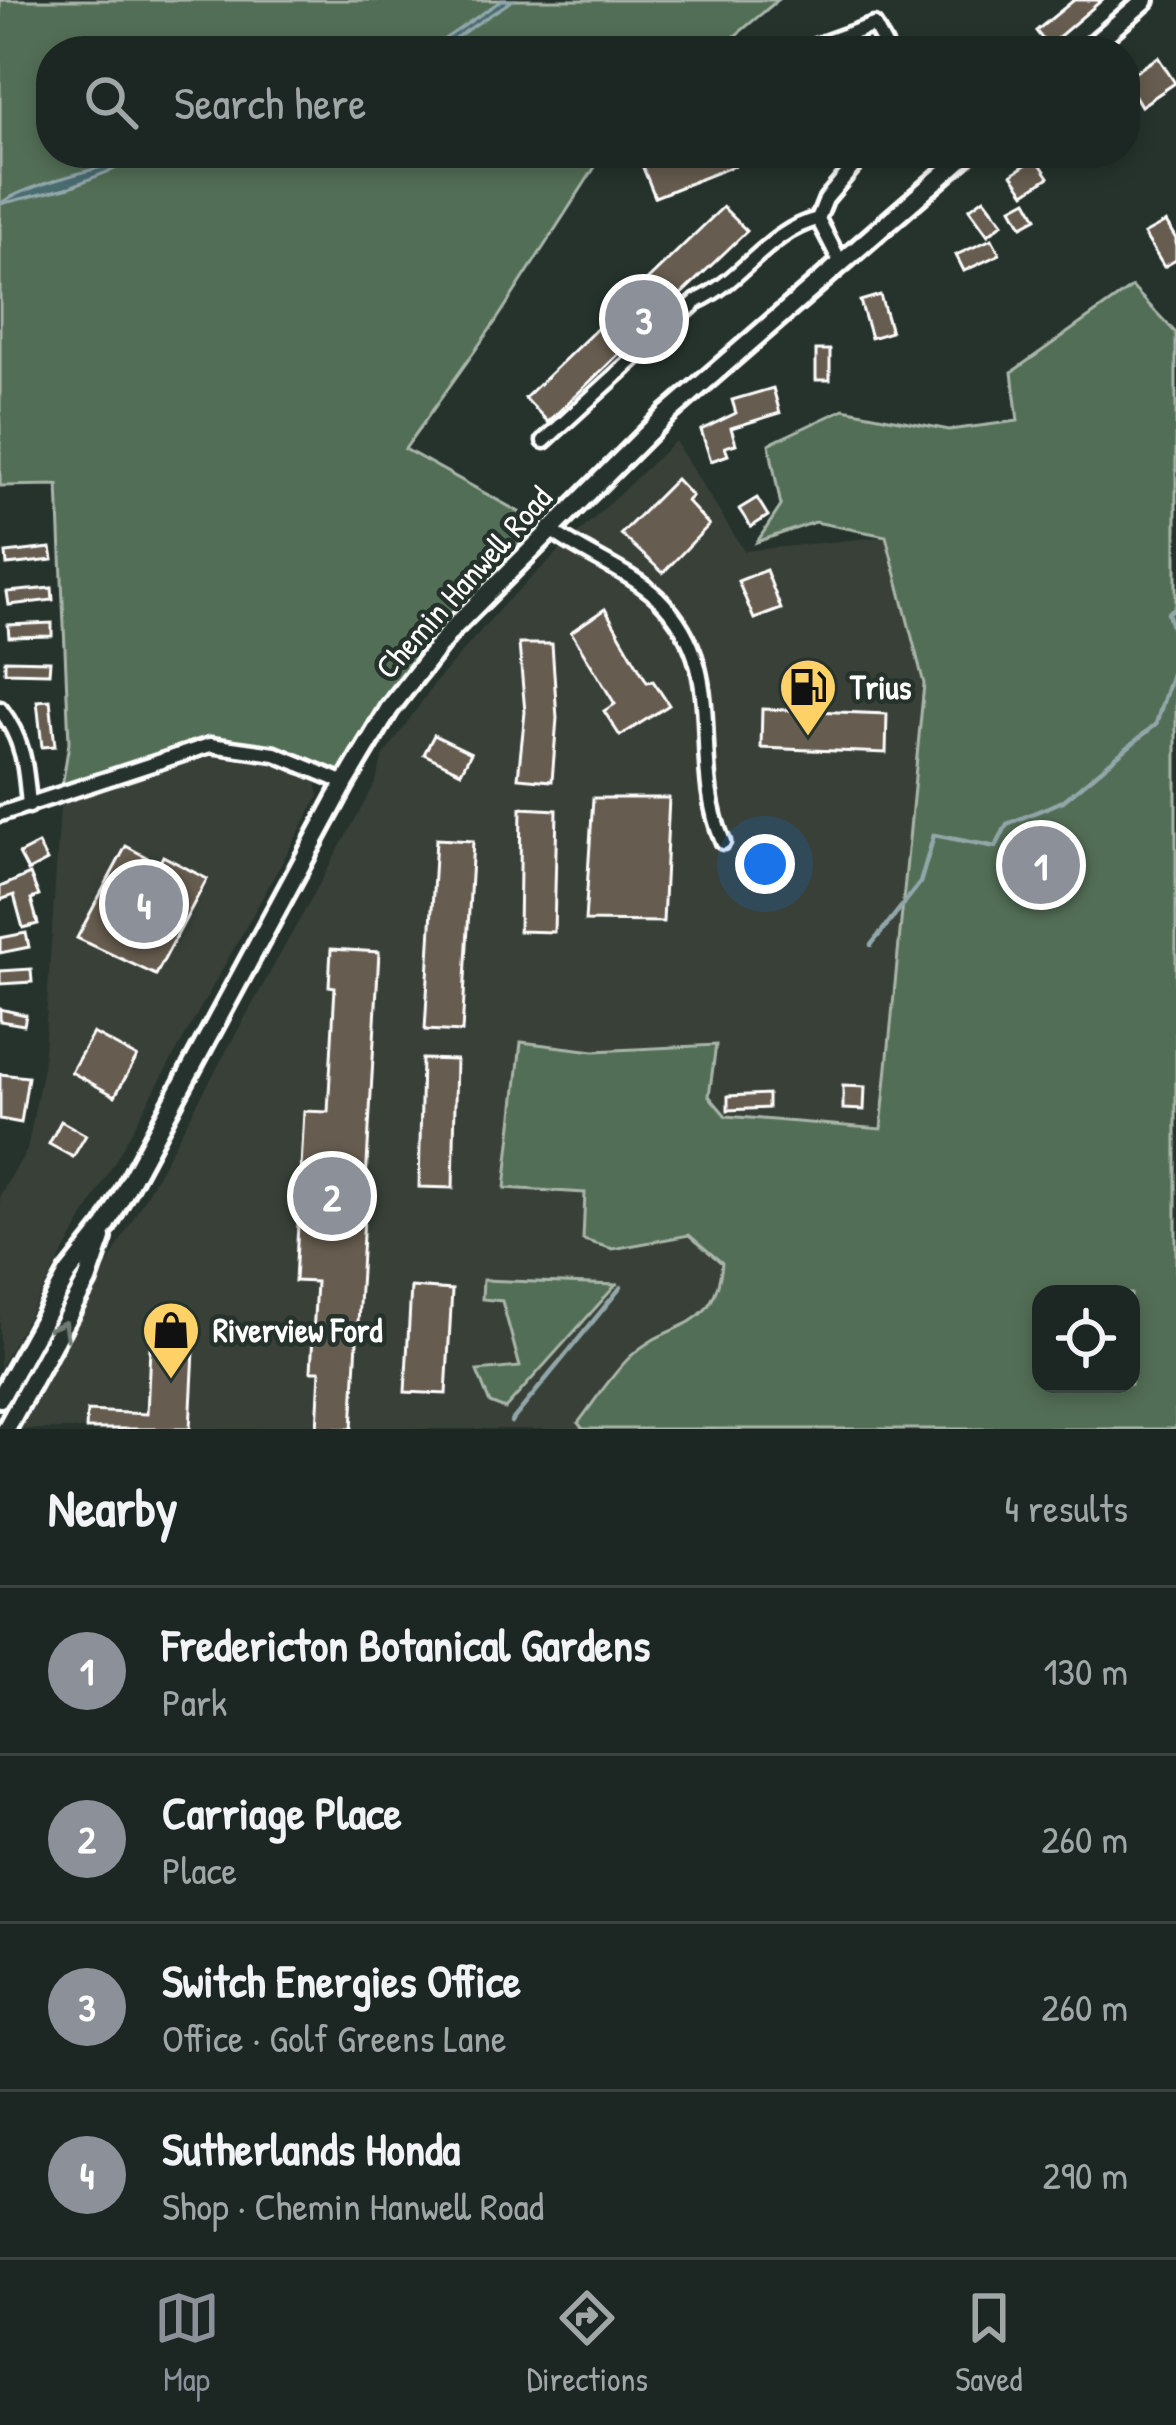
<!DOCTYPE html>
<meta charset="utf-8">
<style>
:root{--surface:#1c2622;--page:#29322f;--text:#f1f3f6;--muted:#a0a5a5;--line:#3a4340;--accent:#8c9099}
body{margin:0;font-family:"Patrick Hand",sans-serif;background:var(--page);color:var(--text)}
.controls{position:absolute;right:36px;bottom:36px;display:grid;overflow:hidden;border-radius:24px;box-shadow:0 6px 18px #0003}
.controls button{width:108px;height:108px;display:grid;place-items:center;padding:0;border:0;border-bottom:3px solid var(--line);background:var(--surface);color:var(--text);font:60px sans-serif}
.you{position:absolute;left:765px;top:864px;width:42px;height:42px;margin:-30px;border:9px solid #fff;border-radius:50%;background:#1a73e8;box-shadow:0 0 0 18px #1a73e833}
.badge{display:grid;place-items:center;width:78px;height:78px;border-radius:50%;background:var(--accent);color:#fff;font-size:39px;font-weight:700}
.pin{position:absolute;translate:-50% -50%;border:6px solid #fff;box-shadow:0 3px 12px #0006}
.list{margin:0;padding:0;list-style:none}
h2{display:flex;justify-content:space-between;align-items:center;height:156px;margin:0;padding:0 48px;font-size:51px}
h2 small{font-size:39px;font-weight:400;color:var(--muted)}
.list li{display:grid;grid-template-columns:78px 1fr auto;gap:36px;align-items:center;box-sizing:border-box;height:168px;padding:0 48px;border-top:3px solid var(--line)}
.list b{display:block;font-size:45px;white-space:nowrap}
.list p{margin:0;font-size:39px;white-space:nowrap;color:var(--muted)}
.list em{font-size:39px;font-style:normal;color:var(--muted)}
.icon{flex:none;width:66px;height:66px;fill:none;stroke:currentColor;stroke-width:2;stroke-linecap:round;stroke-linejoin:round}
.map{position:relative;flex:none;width:1176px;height:1429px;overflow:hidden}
.search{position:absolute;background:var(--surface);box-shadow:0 6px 18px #0003;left:36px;right:36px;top:36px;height:132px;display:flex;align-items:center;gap:30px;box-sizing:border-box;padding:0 42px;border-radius:48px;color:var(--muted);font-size:45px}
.sheet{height:828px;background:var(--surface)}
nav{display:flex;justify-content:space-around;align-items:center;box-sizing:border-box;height:168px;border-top:3px solid var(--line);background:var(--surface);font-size:33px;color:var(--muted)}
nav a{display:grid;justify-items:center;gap:6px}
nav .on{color:var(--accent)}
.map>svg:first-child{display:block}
</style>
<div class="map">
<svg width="1176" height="1429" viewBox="0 0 1176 1429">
<rect width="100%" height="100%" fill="#26332d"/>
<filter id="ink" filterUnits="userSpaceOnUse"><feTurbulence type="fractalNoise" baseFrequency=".00833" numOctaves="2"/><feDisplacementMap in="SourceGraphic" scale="24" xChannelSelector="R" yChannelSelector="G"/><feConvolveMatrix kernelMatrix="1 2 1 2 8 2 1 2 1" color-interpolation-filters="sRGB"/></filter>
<g filter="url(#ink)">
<g fill="#393f38">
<path d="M675,441L744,551L887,536L924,684L881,1129L726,1116L709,1096L715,1045L594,1051L522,1042L613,1248L689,1235L723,1263L718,1296L688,1327L633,1354L578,1422L583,1429H16L375,784L383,757L434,684L505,603Z"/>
<path d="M210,745L313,767L319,796L0,1367V1195L27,1150L43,1067L61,793Z"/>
</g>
<g fill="#536e56" stroke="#a9b6aa" stroke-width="3" fill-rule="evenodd">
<path d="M0,0H778L717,51H51V153H604L496,321L405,449L548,528L451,630L345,783L313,767L210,745L61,793L69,743L58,485L0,486Z"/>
<path d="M1132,287L1176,333V1429H583L578,1423C595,1401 611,1375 631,1356C672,1317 714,1336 722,1263L689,1235L613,1249L583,1240L585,1193L505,1188L521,1042L594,1051L716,1045L709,1096L726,1116L881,1129L924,684L886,536L815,522L757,542L781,506L769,444L844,409L949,430L1018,421L1012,372ZM1041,1294H1131V1384H1041Z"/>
<path d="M483,1280L616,1285L505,1409L490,1403L477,1371L520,1367L502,1301L482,1299Z"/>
</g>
<g fill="#4a6c71" stroke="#92a7aa" stroke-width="3">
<path d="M502,0H513L443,46L401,51L443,40Z"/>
<path d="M154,153L70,187L0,204C21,185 121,163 154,153Z"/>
</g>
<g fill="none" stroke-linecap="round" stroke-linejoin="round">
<g stroke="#92a7aa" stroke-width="4.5">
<path d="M1176,607L1168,613L1176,640"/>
<path d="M871,945L920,883L934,835L996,847L1007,824L1063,801L1156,724L1176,661"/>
<path d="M511,1422L621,1287"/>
</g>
</g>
<g fill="#665c50" stroke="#fff" stroke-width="3">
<path d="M1074,0H1102L1048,46L1036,31Z"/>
<path d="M1158,57L1175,83L1141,106L1125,79Z"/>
<path d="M637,153H764V154L655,197Z"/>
<path d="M1036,158L1049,177L1025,193L1012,174Z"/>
<path d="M984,198L1003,223L988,235L969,209Z"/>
<path d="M1027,200L1037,218L1022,226L1012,208Z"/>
<path d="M723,207L747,231L548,422L525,398Z"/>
<path d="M1166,222L1176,239V260L1164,267L1144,234Z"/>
<path d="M992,239L1000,254L964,271L956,255Z"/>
<path d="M880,295L891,332L871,338L860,301Z"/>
<rect x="816" y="350" width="14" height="30"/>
<path d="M773,388L780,413L731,428L736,444L725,447L728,455L711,461L701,430L736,413L732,400Z"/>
<path d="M676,479L692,496L687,501L709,525L663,573L621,534Z"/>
<path d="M757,498L768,516L751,527L739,509Z"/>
<path d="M51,548L53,560L7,565L6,553Z"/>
<path d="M766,570L781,609L754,619L738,581Z"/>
<path d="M52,588L53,600L9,605L7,592Z"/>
<path d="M605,609L647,682L653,681L669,705L620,736L604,711L615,704L571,632Z"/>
<path d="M52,623V636L9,637L8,625Z"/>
<path d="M519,644H552L557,718L552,781L518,778L525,712Z"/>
<path d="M5,660L50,661L49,673L5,672Z"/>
<path d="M50,700L55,746L42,747L37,701Z"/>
<path d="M762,709L887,714L886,753L761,748Z"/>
<path d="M434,735L471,753L461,772L424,754Z"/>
<path d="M593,798H669L663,922L585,921Z"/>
<path d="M521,808L557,810L554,932L519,931Z"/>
<path d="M436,839L473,841L462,1032L425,1030Z"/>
<path d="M38,844L47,861L28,871L19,854Z"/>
<path d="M126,846L159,864L163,856L207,879L156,975L77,938Z"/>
<path d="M30,874L39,896L31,899L38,924L23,928L14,895L0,900V887Z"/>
<path d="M26,933L29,947L0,953V938Z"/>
<path d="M331,949L379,952L352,1429H317L320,1371H311L316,1282L295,1281L304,1111L328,1112L335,987L329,986Z"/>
<path d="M31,969L32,982L0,984V971Z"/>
<path d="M0,1009L26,1015L24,1025L0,1021Z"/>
<path d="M93,1033L137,1057L115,1096L71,1072Z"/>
<path d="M422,1059L456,1060L453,1188L419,1187Z"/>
<path d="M0,1074L28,1077L21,1123L0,1119Z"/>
<path d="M843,1086L865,1087L864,1110L843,1109Z"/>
<path d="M768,1094V1108L728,1110V1096Z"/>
<path d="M61,1121L86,1135L73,1157L49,1144Z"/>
<path d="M411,1287L452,1290L446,1394L405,1392Z"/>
<path d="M150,1348L194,1350L190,1429H86L87,1411L147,1414Z"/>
</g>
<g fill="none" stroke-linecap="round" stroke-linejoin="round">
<defs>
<g id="minor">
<path d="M802,51L874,25L888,51"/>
<path d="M841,263L818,219L826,199L865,153"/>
<path d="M544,441L697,301C743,280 768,231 818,219"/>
<path d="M548,528C582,554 628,570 658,598C732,671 687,758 723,842"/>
<path d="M0,709C24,740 26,768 29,806"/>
<path d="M0,814L210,745L275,754L345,783"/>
</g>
<g id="secondary">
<path d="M1086,51L1145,0"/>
<path d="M0,1398L68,1274L106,1226L345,783L389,709L451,630L667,414L968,153"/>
<path d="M6,1429L87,1281L102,1238"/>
</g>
</defs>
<use href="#minor" stroke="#fff" stroke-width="21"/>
<use href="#secondary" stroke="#fff" stroke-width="26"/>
<use href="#minor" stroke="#26332d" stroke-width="12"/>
<use href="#secondary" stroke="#26332d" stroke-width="16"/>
</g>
<defs><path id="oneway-chevron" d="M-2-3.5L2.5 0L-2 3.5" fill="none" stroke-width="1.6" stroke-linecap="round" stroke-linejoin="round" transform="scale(3)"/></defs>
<use stroke="#727a76" href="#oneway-chevron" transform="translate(61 1329) rotate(-61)"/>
</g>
<defs>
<symbol id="fuel-pin" viewBox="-11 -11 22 30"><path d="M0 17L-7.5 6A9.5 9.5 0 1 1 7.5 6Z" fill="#ffd166" stroke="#26332d"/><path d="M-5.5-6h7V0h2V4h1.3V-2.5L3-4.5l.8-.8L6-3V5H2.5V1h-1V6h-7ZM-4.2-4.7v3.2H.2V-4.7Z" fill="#111"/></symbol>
<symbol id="shop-pin" viewBox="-11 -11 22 30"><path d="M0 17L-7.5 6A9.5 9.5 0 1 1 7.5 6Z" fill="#ffd166" stroke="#26332d"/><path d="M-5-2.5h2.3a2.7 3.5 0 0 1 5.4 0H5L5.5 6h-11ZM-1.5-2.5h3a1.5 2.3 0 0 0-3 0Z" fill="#111"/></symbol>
</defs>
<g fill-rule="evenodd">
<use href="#fuel-pin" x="775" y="654" width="66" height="90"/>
<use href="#shop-pin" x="138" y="1297" width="66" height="90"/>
</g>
<g text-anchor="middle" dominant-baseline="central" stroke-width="9" stroke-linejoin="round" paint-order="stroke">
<g font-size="33" fill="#fff" stroke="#26332d">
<text transform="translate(463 582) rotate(-48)">Chemin Hanwell Road</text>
</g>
<g font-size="33" font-weight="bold" fill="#fff" stroke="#26332d" text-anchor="start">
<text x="850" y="687">Trius</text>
<text x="213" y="1330">Riverview Ford</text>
</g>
</g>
</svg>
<div class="controls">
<button><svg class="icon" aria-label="locate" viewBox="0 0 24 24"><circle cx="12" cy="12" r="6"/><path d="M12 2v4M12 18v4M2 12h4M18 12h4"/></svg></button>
</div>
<div class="you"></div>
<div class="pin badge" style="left:1041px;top:865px">1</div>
<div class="pin badge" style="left:332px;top:1196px">2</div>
<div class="pin badge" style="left:644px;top:319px">3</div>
<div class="pin badge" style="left:144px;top:904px">4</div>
<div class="search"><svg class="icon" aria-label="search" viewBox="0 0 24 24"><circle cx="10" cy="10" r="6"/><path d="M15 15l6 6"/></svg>Search here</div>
</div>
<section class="sheet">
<h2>Nearby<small>4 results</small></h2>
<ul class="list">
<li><span class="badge">1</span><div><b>Fredericton Botanical Gardens</b><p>Park</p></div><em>130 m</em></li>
<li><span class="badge">2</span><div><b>Carriage Place</b><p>Place</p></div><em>260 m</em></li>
<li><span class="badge">3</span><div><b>Switch Energies Office</b><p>Office · Golf Greens Lane</p></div><em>260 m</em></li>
<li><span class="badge">4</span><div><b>Sutherlands Honda</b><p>Shop · Chemin Hanwell Road</p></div><em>290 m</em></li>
</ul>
</section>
<nav>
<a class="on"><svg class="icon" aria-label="map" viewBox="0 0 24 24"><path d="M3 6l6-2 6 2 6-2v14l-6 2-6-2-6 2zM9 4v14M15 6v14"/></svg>Map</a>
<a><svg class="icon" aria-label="directions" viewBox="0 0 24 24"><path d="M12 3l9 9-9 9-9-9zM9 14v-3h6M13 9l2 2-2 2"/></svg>Directions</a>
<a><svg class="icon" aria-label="saved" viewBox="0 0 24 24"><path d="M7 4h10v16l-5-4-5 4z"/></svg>Saved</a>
</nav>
